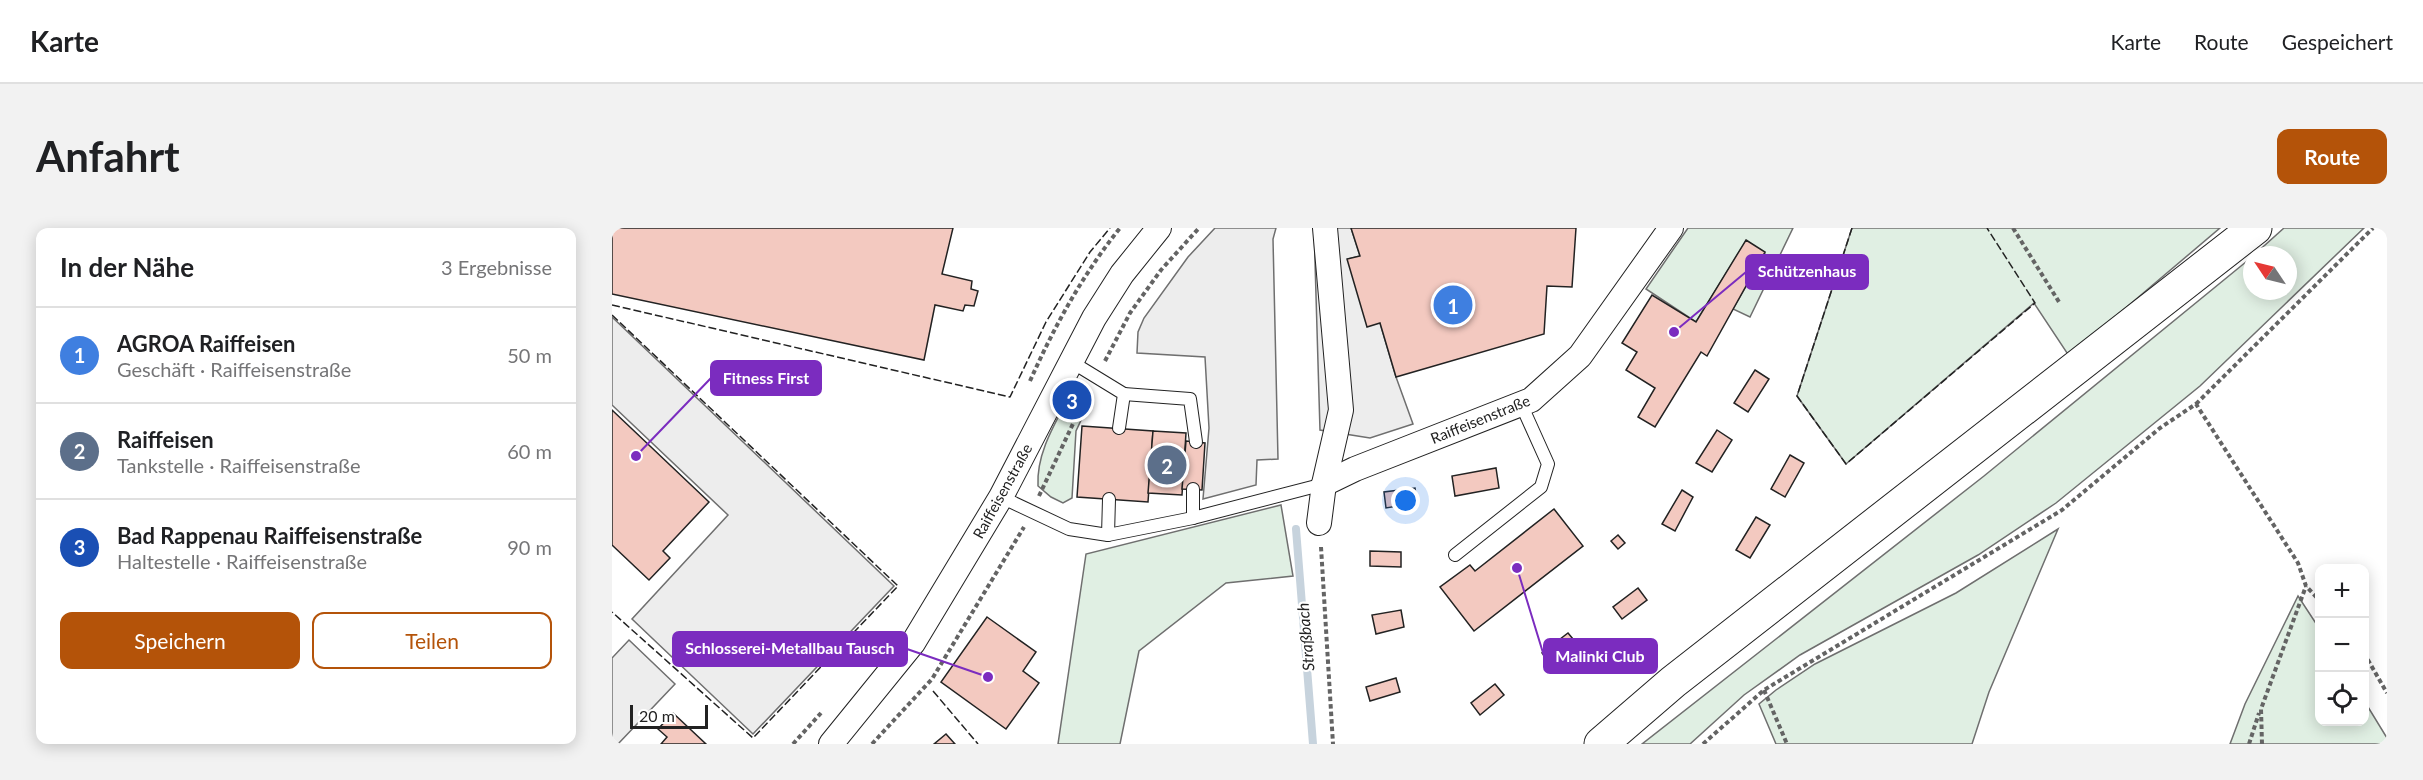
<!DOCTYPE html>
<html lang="de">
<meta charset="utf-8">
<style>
:root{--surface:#fff;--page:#f2f2f2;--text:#202124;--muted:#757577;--line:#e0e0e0;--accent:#b45309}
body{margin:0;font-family:Lato,sans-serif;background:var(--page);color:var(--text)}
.controls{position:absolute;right:18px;bottom:18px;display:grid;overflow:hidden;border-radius:12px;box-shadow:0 3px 15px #0003}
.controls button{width:54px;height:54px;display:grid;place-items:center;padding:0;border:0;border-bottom:2px solid var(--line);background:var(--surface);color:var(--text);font:30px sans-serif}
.compass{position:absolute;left:1631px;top:18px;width:54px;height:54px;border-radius:50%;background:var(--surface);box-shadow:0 3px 15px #0003;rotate:305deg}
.scale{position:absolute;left:18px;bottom:15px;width:78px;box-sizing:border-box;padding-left:6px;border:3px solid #222;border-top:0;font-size:16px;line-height:21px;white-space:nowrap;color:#222;-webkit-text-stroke:4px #fff;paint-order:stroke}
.you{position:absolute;left:794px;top:273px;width:21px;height:21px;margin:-15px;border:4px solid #fff;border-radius:50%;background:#1a73e8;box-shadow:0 0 0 9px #1a73e833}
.badge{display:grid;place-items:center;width:39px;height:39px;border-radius:50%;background:var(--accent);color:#fff;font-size:20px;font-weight:700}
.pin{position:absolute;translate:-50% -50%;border:3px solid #fff;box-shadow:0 2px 6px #0006}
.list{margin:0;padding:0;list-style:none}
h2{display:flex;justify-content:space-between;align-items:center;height:78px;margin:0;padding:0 24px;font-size:26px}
h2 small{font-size:20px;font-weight:400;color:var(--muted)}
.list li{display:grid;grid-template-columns:39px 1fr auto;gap:18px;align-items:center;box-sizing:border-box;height:96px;padding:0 24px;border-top:2px solid var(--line)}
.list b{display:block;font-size:22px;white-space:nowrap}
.list p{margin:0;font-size:20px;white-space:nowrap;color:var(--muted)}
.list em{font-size:20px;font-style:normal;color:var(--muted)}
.actions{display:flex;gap:12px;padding:18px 24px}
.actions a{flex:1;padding:14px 0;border:2px solid var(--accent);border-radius:12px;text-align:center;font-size:21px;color:var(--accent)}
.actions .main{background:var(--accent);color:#fff}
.icon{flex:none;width:33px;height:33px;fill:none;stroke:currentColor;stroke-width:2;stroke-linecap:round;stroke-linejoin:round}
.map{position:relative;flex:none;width:1775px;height:516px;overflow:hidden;border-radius:12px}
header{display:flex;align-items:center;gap:36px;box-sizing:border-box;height:84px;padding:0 30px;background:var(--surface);border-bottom:2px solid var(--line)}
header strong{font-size:28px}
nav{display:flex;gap:33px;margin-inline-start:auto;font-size:21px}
.intro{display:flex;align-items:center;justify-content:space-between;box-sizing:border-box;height:144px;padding:0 36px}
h1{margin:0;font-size:42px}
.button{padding:15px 27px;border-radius:12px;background:var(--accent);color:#fff;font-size:21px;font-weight:700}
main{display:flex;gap:36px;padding:0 36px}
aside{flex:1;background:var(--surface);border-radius:12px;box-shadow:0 3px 15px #0003}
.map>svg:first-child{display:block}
</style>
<header>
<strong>Karte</strong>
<nav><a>Karte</a><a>Route</a><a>Gespeichert</a></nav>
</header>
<div class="intro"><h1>Anfahrt</h1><a class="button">Route</a></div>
<main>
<aside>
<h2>In der Nähe<small>3 Ergebnisse</small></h2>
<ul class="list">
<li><span class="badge" style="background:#3f7fe0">1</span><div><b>AGROA Raiffeisen</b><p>Geschäft · Raiffeisenstraße</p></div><em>50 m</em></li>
<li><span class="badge" style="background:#5c6f8a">2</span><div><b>Raiffeisen</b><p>Tankstelle · Raiffeisenstraße</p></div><em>60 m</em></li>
<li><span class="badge" style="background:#1a4fb4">3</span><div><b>Bad Rappenau Raiffeisenstraße</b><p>Haltestelle · Raiffeisenstraße</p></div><em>90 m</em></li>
</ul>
<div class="actions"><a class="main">Speichern</a><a>Teilen</a></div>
</aside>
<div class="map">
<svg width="1775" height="516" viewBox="0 0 1775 516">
<rect width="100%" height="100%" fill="#fff"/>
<g fill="#e0efe3" stroke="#6f6f6f" stroke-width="1.5">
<path d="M1076,0H1181L1138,89L1121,81L1153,25L1134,13L1084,94L1034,61Z"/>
<path d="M1240,0H1608L1457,128L1422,75L1234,236L1185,168Z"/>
<path d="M1672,0H1752L1588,158L1444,275L1366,327L1188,427L1132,467L1078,516H1030L1372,248L1640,29V63H1676V27H1642Z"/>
<path d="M461,161L478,173L464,203L460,270L451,275L439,269L426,258C424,223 446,191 461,161Z"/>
<path d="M669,277L681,348L614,355L527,423L508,516H446L474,326Z"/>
<path d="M1446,301L1377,464L1360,516H1164L1147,476L1164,462L1203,436L1344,365Z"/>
<path d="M1686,368L1707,400L1708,494H1752L1753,474L1775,510V516H1618L1633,476Z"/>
</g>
<g fill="#ededed" stroke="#6f6f6f" stroke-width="1.5">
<path d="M603,0H664L661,11L666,231L645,232L644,257L591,271L597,200L593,129L525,125L526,104L532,90L576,29Z"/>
<path d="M702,0H739L748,28L736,31L768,95L784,149L801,196L758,210L708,202Z"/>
<path d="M0,89L282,358L141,506L20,391L116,287L0,177Z"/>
<path d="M17,412L63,456L6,516H0V430Z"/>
</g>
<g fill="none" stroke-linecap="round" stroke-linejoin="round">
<path stroke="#c7d3dd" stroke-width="8" d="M684,301L701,516"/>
</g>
<g fill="#f3c9c0" stroke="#222" stroke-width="1.5">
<path d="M0,0H341L330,46L360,53L359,61L366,63L362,78L353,77L351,83L323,77L312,132L0,66Z"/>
<path d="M739,0H964L960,59L935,58L932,106L784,149L768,95L755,99L735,31L748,28Z"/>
<path d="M1134,12L1153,24L1095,128L1089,124L1043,199L1026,189L1043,160L1014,142L1025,124L1010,115L1040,67L1084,94Z"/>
<path d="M1143,142L1157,151L1136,184L1122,175Z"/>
<path d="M0,182L97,274L51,323L58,330L37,352L0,317Z"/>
<path d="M470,198L541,203L536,274L465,269Z"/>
<path d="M1105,202L1120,212L1100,244L1084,235Z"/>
<path d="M541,203L574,205L570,267L536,265Z"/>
<path d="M574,213L593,215L590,262L570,261Z"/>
<path d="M1178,227L1192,235L1173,269L1159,261Z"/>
<path d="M884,240L887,260L843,268L840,248Z"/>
<path d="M803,260L805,275L774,280L772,264Z"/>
<path d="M1070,262L1081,269L1063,303L1050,296Z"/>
<path d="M942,281L971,318L862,403L828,359L858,337L863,343Z"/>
<path d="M1144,289L1158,297L1138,330L1124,322Z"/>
<path d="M1006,307L1013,315L1006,321L999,313Z"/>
<path d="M758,323L789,324V339L758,338Z"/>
<path d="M1026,360L1035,372L1010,391L1001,379Z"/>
<path d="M789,382L792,399L764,406L760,387Z"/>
<path d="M375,389L424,424L411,443L427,455L394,501L329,454Z"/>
<path d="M956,405L966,417L940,438L930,425Z"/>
<path d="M784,450L788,464L758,473L754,459Z"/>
<path d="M883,456L892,467L868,487L859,475Z"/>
<path d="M61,485L94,516H49L55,509L46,501Z"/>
<path d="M334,506L343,516H322Z"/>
</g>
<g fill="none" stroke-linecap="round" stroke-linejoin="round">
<defs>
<g id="lane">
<path d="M458,133L512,166L507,200"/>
<path d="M512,166L578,171L584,214"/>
<path d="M581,261V290"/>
<path d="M389,269L457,301L496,307L581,290L712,256"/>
<path d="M496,307L497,271"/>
<path d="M843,327L929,259L936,236L909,176"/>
</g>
<g id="street">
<path d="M712,256L743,241L919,172L968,128L1059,0"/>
<path d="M707,295L712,256L729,182L713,0"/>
<path d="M219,516L301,415L389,269L482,90L510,46L547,0"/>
</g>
<path id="secondary" d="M989,516L1061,454L1643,0"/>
</defs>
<use href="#lane" stroke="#222" stroke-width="14"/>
<use href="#street" stroke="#222" stroke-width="26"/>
<use href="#secondary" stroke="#222" stroke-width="35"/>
<g stroke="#646464" stroke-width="4" stroke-dasharray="4.5 3" stroke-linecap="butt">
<path d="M1401,0L1447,74"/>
<path d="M493,133L518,85L549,42L587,0"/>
<path d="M418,153C442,99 471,46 508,0"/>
<path d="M1584,176L1761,0"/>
<path d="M427,268L475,166"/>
<path d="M709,319L721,516"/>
<path d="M1752,425L1775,465"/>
<path d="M1152,462L1175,516"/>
<path d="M181,516L209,485"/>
<path d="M260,516L320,451L412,299"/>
<path d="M1091,516L1152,462L1450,282L1548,200L1584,176L1686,335L1694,358L1708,373"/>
<path d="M1637,516L1647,485"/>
<path d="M1650,516L1649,481L1694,358"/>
</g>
<use href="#lane" stroke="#fff" stroke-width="12"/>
<use href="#street" stroke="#fff" stroke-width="24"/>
<use href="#secondary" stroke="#fff" stroke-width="33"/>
<g stroke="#222" stroke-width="1.5" stroke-dasharray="8 3" stroke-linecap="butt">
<path d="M1240,0L1185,168L1234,236L1423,75L1375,0"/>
<path d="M0,77L398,169L434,94L478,24L498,0"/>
<path d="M0,87L286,358L141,510L0,384"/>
<path d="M321,463L366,516"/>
</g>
</g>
<g text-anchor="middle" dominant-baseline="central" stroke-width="4.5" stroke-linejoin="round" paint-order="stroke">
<g font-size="15" fill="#222" stroke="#fff">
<text transform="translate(868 191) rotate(-22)">Raiffeisenstraße</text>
<text transform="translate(390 263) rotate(-61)">Raiffeisenstraße</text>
</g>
<g font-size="16" font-style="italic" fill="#222" stroke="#fff">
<text transform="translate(693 409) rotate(-95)">Straßbach</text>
</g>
</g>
<path fill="none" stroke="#7b2cbf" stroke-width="2" d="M1062 104L1134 44M24 228L99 150M376 449L295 421M905 340L932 428"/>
<g fill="#7b2cbf" stroke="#fff" stroke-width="2">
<circle cx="1062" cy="104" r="6"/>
<circle cx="24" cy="228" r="6"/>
<circle cx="376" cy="449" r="6"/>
<circle cx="905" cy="340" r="6"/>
</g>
<g fill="#7b2cbf" stroke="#7b2cbf" stroke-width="2">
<rect x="1134" y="27" width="122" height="34" rx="6"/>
<rect x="99" y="133" width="110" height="34" rx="6"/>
<rect x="61" y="404" width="234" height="34" rx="6"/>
<rect x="932" y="411" width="113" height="34" rx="6"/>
</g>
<g font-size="16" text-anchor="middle" font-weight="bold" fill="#fff">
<text x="1195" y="49">Schützenhaus</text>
<text x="154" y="156">Fitness First</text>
<text x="178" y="426">Schlosserei-Metallbau Tausch</text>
<text x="988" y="434">Malinki Club</text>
</g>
</svg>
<div class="controls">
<button>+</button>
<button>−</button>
<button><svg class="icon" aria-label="locate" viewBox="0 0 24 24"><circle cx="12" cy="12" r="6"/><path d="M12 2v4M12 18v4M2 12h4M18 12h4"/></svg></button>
</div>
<svg class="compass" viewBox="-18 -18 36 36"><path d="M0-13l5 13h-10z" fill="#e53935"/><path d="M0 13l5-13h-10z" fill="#757577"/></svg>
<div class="scale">20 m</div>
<div class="you"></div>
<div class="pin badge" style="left:841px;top:77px;background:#3f7fe0">1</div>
<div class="pin badge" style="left:555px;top:237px;background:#5c6f8a">2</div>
<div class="pin badge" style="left:460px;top:172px;background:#1a4fb4">3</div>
</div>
</main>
